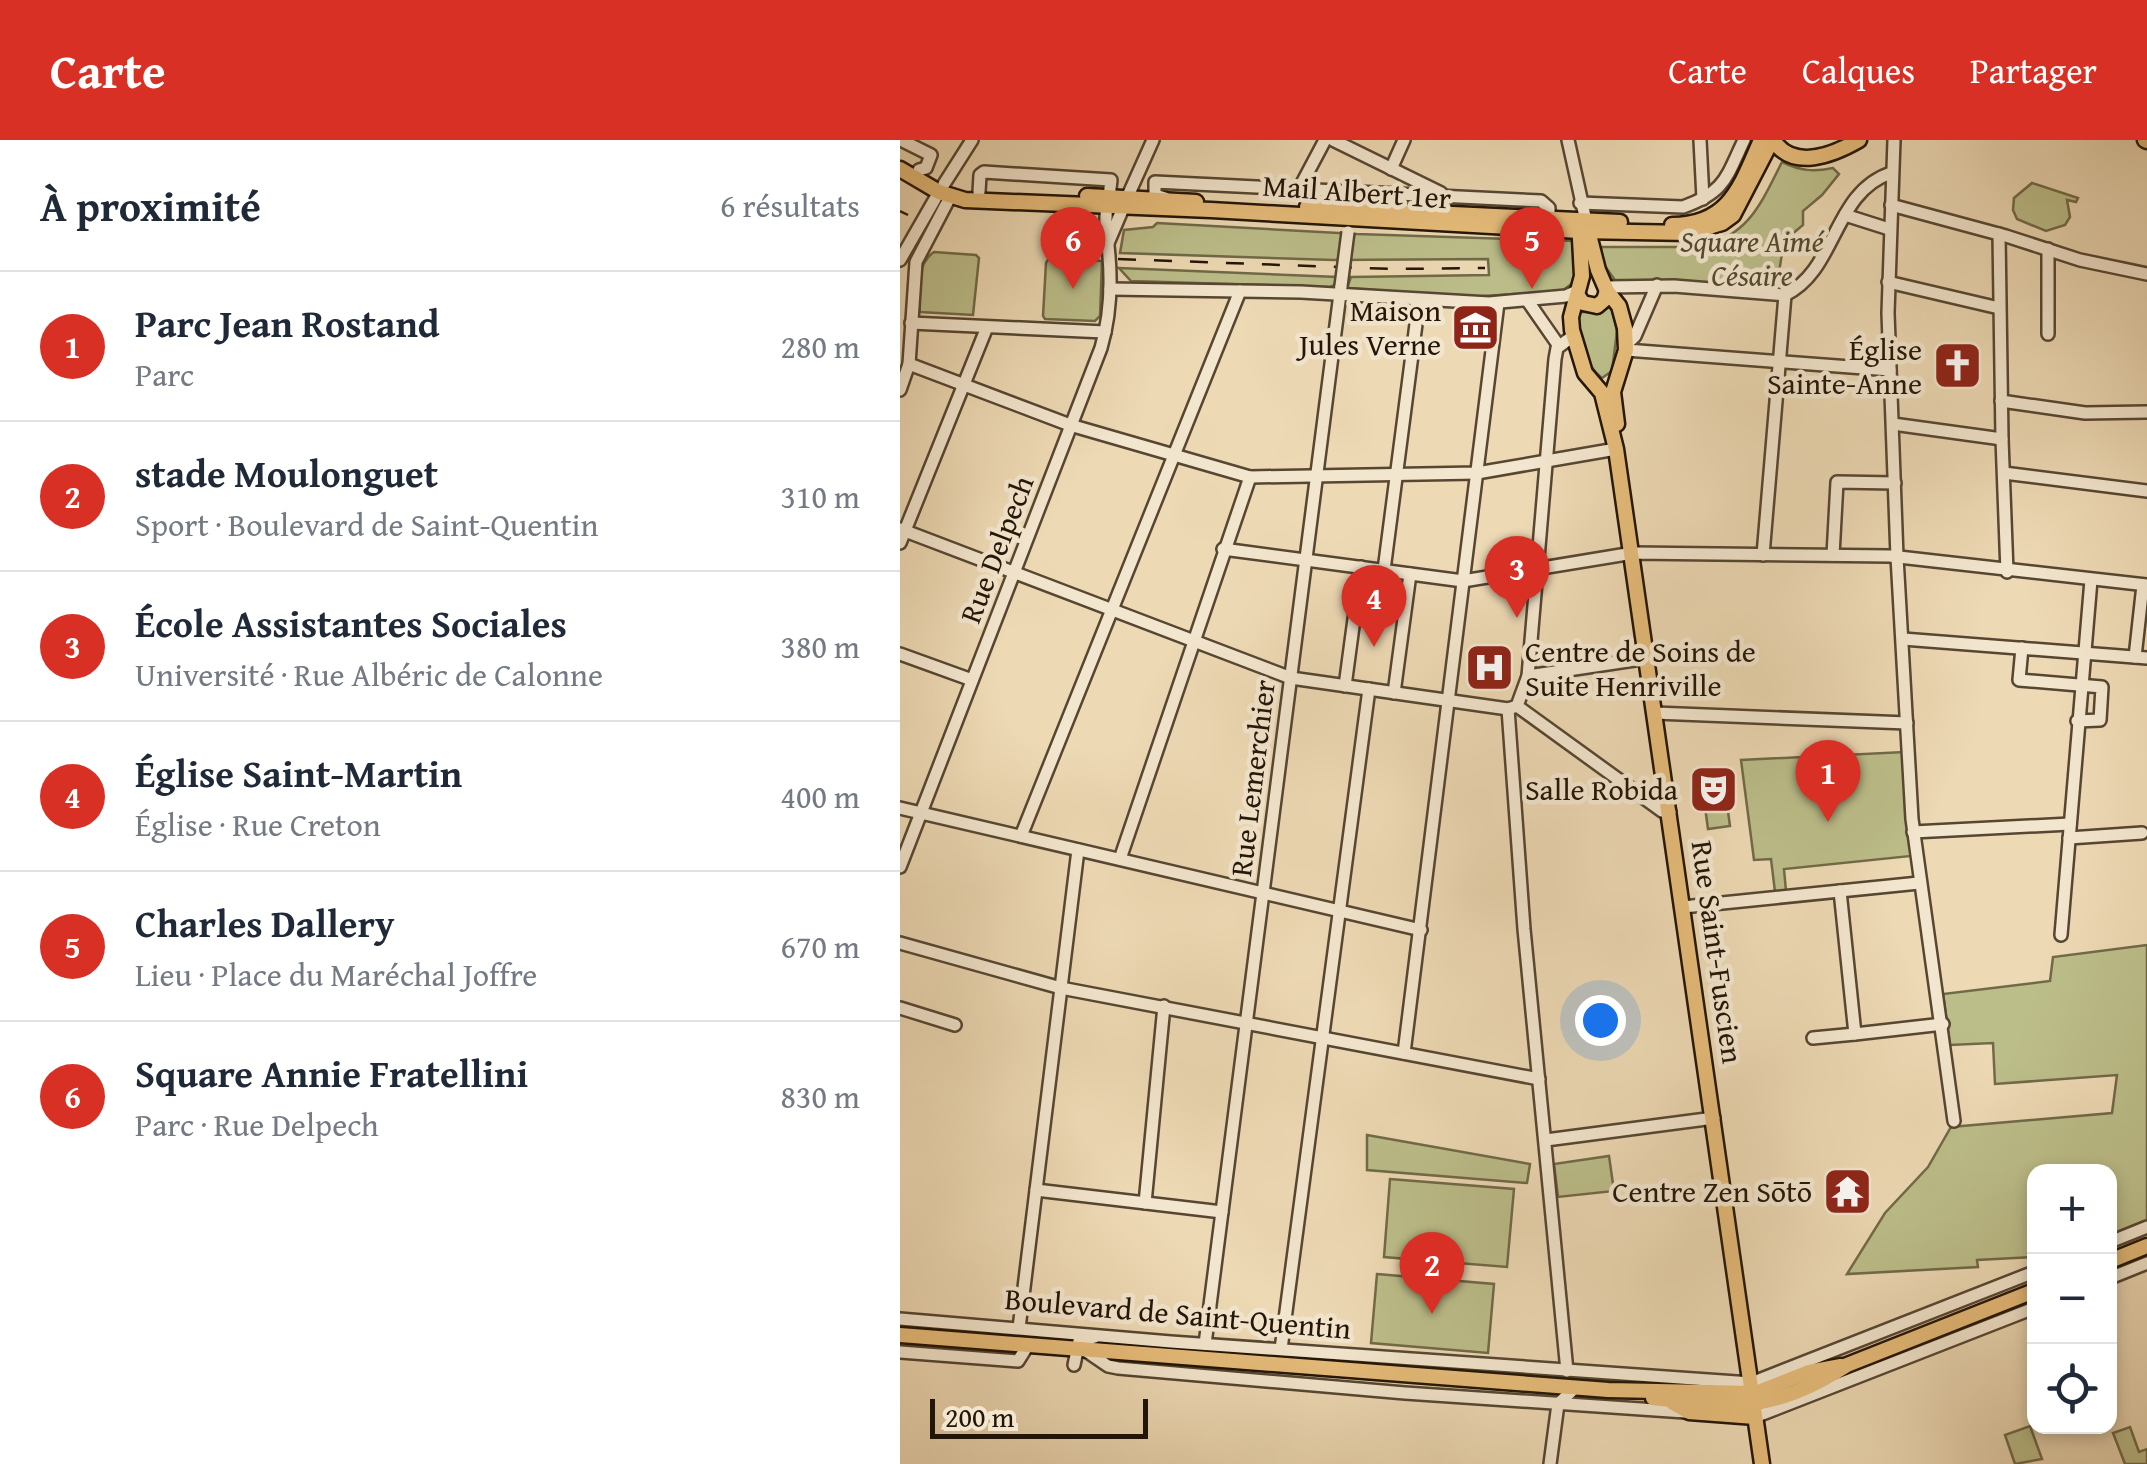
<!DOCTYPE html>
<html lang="fr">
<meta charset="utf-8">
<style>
:root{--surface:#fff;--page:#f6f6f7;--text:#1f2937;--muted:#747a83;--line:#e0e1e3;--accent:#d93025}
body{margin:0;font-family:"Gentium Book Plus",serif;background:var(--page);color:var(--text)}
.controls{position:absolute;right:30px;bottom:30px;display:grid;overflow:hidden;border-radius:20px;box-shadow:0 5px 15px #0003}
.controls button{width:90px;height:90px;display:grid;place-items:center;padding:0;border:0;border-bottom:2px solid var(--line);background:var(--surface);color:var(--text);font:50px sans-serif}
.scale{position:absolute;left:30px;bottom:25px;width:218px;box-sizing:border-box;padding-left:10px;border:5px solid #231507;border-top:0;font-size:28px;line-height:35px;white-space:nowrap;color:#231507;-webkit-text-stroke:8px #f3e6ce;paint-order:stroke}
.you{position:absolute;left:700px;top:880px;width:35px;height:35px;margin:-25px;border:8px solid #fff;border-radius:50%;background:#1a73e8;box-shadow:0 0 0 15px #1a73e833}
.badge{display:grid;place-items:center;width:65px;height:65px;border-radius:50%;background:var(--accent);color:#fff;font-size:32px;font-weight:700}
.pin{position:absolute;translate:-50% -82px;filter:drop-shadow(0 2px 5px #0008)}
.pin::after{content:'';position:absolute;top:52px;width:35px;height:30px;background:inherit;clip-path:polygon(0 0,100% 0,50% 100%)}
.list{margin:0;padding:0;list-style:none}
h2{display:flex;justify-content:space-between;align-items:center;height:130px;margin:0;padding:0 40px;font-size:42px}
h2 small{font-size:32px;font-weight:400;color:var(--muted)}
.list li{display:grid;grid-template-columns:65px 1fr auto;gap:30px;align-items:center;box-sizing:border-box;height:150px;padding:0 40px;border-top:2px solid var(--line)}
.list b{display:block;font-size:38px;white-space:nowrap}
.list p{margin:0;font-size:32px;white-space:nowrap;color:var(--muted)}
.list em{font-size:32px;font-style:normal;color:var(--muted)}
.icon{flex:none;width:55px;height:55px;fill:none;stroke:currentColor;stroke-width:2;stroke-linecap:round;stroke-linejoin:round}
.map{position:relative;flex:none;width:1247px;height:1324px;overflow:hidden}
header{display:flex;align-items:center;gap:60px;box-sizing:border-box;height:140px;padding:0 50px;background:var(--accent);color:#fff}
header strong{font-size:48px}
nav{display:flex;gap:55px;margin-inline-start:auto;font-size:35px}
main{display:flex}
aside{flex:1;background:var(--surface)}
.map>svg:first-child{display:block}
</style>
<header>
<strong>Carte</strong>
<nav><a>Carte</a><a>Calques</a><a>Partager</a></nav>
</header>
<main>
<aside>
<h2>À proximité<small>6 résultats</small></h2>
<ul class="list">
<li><span class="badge">1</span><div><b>Parc Jean Rostand</b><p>Parc</p></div><em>280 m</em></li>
<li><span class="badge">2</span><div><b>stade Moulonguet</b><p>Sport · Boulevard de Saint-Quentin</p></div><em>310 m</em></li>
<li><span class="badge">3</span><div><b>École Assistantes Sociales</b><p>Université · Rue Albéric de Calonne</p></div><em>380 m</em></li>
<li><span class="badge">4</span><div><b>Église Saint-Martin</b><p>Église · Rue Creton</p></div><em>400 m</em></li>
<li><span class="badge">5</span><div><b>Charles Dallery</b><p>Lieu · Place du Maréchal Joffre</p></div><em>670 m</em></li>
<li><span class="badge">6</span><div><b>Square Annie Fratellini</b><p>Parc · Rue Delpech</p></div><em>830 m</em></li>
</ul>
</aside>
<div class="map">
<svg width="1247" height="1324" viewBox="0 0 1247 1324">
<rect width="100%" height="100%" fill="#edd9b4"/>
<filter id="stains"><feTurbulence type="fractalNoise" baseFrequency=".002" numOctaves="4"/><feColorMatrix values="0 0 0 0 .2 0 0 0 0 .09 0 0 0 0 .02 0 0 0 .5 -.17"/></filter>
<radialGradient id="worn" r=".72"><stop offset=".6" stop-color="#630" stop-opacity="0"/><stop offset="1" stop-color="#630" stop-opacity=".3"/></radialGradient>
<g fill="#bcbe8a" stroke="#706a48" stroke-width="2.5">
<path d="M882,22C901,31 913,32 933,28L939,34L922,55L903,71V85L884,101L876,151L779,141L717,143L702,122L701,107H802C850,94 861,63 882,22Z"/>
<path d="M1132,43L1178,58L1176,62L1167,60L1170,77L1165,85L1146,91L1117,79L1113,70L1114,58Z"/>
<path d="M257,83L457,94L675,101L678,139L662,151L569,157L447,148L451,137L589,135L588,119L434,120L220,113L224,90L253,87Z"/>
<path d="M34,112L76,115L79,118L73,175L20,172C16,153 17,123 34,112Z"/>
<path d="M149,118L202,121L200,176L195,181L145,179L143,176L146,123Z"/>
<path d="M219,128L437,137L435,145L430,147L231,141Z"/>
<path d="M711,166L717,191L712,231L702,238C683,224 678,195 679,172H700Z"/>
<path d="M1004,612L1011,716L884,729L886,751L875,752L871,719L854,720L841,620Z"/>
<path d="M827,664L830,686L808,689L805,667Z"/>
<path d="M1247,805V1082L1210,1097V1032H1134V1117L1077,1120L1078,1127L947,1134L985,1073L1028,1027L1051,987L1212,973L1217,935L1095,944L1093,903L1050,905L1043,854L1150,841L1153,817Z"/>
<path d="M467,995L630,1024L627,1043L467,1030Z"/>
<path d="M709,1016L714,1051L658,1057L654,1024Z"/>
<path d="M490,1039L614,1049L607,1127L484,1117Z"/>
<path d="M477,1134L594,1144L588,1213L471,1203Z"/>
<path d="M1130,1286L1142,1319L1115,1324L1105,1295Z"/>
<path d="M1230,1287L1239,1312L1247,1309V1324H1225L1213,1293Z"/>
</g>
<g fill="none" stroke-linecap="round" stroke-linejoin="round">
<defs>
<g id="minor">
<path d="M1,0L31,15L26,28L19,30"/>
<path d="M433,0L541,53"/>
<path d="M668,0L686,81"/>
<path d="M800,0L803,59"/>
<path d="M994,0L988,173L997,417L1012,679L1054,981"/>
<path d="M491,29L504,0"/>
<path d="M44,44L72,0"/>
<path d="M399,49L425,0"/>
<path d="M79,52L80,35L84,32L211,40L209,57"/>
<path d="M227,58L253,0"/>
<path d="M265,58L255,55V42L641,61L649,68V79"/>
<path d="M680,63L783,67C825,52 826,38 844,0"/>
<path d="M991,65L1106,96L1180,120L1247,134"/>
<path d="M945,75L989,89"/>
<path d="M1099,94L1102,299L1107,432"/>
<path d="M208,103L223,68"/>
<path d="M0,120L39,52"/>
<path d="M988,142L1099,168"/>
<path d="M707,147L774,146L885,155C937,130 933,52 991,33"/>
<path d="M210,149L401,152L589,163L666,156L677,151"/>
<path d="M627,160L659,206"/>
<path d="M11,183L205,192"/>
<path d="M1148,194V109"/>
<path d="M727,204L735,196L757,145"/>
<path d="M726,210L990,230"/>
<path d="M9,224L170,285L350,337L577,333L716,309"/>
<path d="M0,250L9,224L16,122L50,57"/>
<path d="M1101,261L1185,273L1247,272"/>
<path d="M993,284L1102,299"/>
<path d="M1104,333L1247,351"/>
<path d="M0,389L391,538L608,569L617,566L628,536L655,219L657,208L673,196"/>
<path d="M0,403L87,187"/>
<path d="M323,409L563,441L733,413L990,416L1247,445"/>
<path d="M863,415L885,155"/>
<path d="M933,415L937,342L995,343"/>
<path d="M484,430L519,161"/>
<path d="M1003,499L1247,518"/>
<path d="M1122,508L1119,540L1202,547L1200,580L1177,581"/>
<path d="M0,514L72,540"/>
<path d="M1235,517L1243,445"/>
<path d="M628,536L748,518"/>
<path d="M445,546L461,427"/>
<path d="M494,553L510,434"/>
<path d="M617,566L762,671L770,672"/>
<path d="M608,569L624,789L667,1231"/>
<path d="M755,573L1007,583"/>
<path d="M0,668L521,790"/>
<path d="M1013,692L1170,684"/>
<path d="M121,696L340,151"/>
<path d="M1169,698L1242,693"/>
<path d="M220,719L350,337"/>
<path d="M0,727L201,208C211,174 212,141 208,106C207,91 204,82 207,67"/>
<path d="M940,751L955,894L1043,884"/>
<path d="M783,767L1019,743"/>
<path d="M1161,795L1191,440"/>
<path d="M0,803L161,848L639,939"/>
<path d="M0,868L55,885"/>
<path d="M913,898L955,894"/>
<path d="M504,913L598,163"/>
<path d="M646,1000L814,978"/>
<path d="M136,1050L322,1072"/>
<path d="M245,1063L264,866"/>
<path d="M1210,1102L1247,1087"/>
<path d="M1210,1138L1247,1123"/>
<path d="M0,1179L271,1202L851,1243L1134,1132"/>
<path d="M119,1188L178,710"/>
<path d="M305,1204L441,146"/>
<path d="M381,1209L469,549"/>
<path d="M186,1211L208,1226L218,1228L505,1253L785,1272"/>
<path d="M0,1212L118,1221L128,1205"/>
<path d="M174,1225L179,1201L195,1197"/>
<path d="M855,1277L1134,1168"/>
<path d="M650,1324L658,1264L676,1247"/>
</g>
<g id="major">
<path d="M873,0C893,31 933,15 959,0"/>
<path d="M1245,0L1247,1"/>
<path d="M0,29L39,52L65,60L311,70L679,91L789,93L822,83L833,75L872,0"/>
<path d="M187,56L296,62"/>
<path d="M407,67L720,82"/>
<path d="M679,81L682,136L671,177L672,190L685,233L702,253L716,309L862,1324"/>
<path d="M772,85C830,85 841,45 861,0"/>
<path d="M687,87L698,130L707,151L719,166L725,188L726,210L713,252L717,284"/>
<path d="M678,156L683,163L697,166L704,160L707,151"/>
<path d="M1210,1121L1247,1106"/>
<path d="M0,1195L708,1250L853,1253"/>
<path d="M848,1256L909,1232L941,1226"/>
<path d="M753,1258C836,1267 872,1273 947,1225L1134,1151"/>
<path d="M773,1263L789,1272L855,1277"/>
</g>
</defs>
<use href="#minor" stroke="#564632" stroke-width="16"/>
<use href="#major" stroke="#231507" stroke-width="19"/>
<use href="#minor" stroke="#f3e6ce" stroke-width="11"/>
<use href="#major" stroke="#e6bc7a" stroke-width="14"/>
<g stroke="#231507" stroke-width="2.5" stroke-dasharray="18 18" stroke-linecap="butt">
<path d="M0,71L8,75"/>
<path d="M218,119L493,129L585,128"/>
</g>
<defs>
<path id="minor-bridge" d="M441,146L448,92"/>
</defs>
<use href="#minor-bridge" stroke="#564632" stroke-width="16" stroke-linecap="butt"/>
<use href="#minor-bridge" stroke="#f3e6ce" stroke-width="11"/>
</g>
<defs>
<symbol id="museum-square" viewBox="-11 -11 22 22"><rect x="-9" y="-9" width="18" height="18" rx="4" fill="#8f2418" stroke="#f3e6ce"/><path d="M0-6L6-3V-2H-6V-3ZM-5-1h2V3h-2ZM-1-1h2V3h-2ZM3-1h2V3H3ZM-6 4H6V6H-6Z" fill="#fff"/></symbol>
<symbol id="church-square" viewBox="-11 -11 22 22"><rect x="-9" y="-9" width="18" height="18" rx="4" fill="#8f2418" stroke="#f3e6ce"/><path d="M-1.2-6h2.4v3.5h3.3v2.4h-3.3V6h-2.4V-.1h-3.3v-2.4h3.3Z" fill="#fff"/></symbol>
<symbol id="hospital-square" viewBox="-11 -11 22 22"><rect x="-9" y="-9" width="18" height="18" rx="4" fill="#8f2418" stroke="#f3e6ce"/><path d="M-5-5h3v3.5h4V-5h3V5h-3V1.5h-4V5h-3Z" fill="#fff"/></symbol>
<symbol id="theatre-square" viewBox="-11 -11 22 22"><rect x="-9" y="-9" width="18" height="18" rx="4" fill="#8f2418" stroke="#f3e6ce"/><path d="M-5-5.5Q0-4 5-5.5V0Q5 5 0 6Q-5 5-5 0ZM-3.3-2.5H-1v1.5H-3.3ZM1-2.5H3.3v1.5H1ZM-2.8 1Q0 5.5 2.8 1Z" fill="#fff"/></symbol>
<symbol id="temple-square" viewBox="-11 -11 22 22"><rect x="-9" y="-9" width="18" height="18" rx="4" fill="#8f2418" stroke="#f3e6ce"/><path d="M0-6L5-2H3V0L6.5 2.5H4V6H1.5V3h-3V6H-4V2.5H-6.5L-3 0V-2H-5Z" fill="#fff"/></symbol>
</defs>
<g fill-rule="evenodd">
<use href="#museum-square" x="548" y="160" width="55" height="55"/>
<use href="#church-square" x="1030" y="198" width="55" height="55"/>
<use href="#hospital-square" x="562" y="500" width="55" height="55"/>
<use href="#theatre-square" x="786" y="622" width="55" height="55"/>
<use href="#temple-square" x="920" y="1024" width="55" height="55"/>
</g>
<g text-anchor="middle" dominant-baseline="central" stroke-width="9" stroke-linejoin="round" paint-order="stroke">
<g font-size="30" fill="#231507" stroke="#f3e6ce">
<text transform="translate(457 51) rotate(4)">Mail Albert 1er</text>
<text transform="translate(96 409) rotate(-69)">Rue Delpech</text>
<text transform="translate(352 638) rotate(-83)">Rue Lemerchier</text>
<text transform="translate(818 812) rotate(82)">Rue Saint-Fuscien</text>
<text transform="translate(278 1173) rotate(5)">Boulevard de Saint-Quentin</text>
</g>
<g font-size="30" font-style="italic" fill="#51482e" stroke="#f3e6ce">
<text x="852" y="101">Square Aimé<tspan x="852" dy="34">Césaire</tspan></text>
</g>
<g font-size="30" fill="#231507" stroke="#f3e6ce" text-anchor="end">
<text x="541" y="170">Maison<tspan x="541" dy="34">Jules Verne</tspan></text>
<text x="1022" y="209">Église<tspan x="1022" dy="34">Sainte-Anne</tspan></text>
<text x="625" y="511" text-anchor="start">Centre de Soins de<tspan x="625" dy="34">Suite Henriville</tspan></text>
<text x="778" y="649">Salle Robida</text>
<text x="912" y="1051">Centre Zen Sōtō</text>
</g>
</g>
<rect width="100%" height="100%" filter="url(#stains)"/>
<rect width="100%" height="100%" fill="url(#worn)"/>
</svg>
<div class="controls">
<button>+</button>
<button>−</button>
<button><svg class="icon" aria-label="locate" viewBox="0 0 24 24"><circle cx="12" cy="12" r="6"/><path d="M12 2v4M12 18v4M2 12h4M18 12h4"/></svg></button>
</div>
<div class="scale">200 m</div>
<div class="you"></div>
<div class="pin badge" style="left:928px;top:682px">1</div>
<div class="pin badge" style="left:532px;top:1174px">2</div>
<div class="pin badge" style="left:617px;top:478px">3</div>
<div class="pin badge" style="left:474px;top:507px">4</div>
<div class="pin badge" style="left:632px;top:149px">5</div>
<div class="pin badge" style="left:173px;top:149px">6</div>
</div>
</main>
